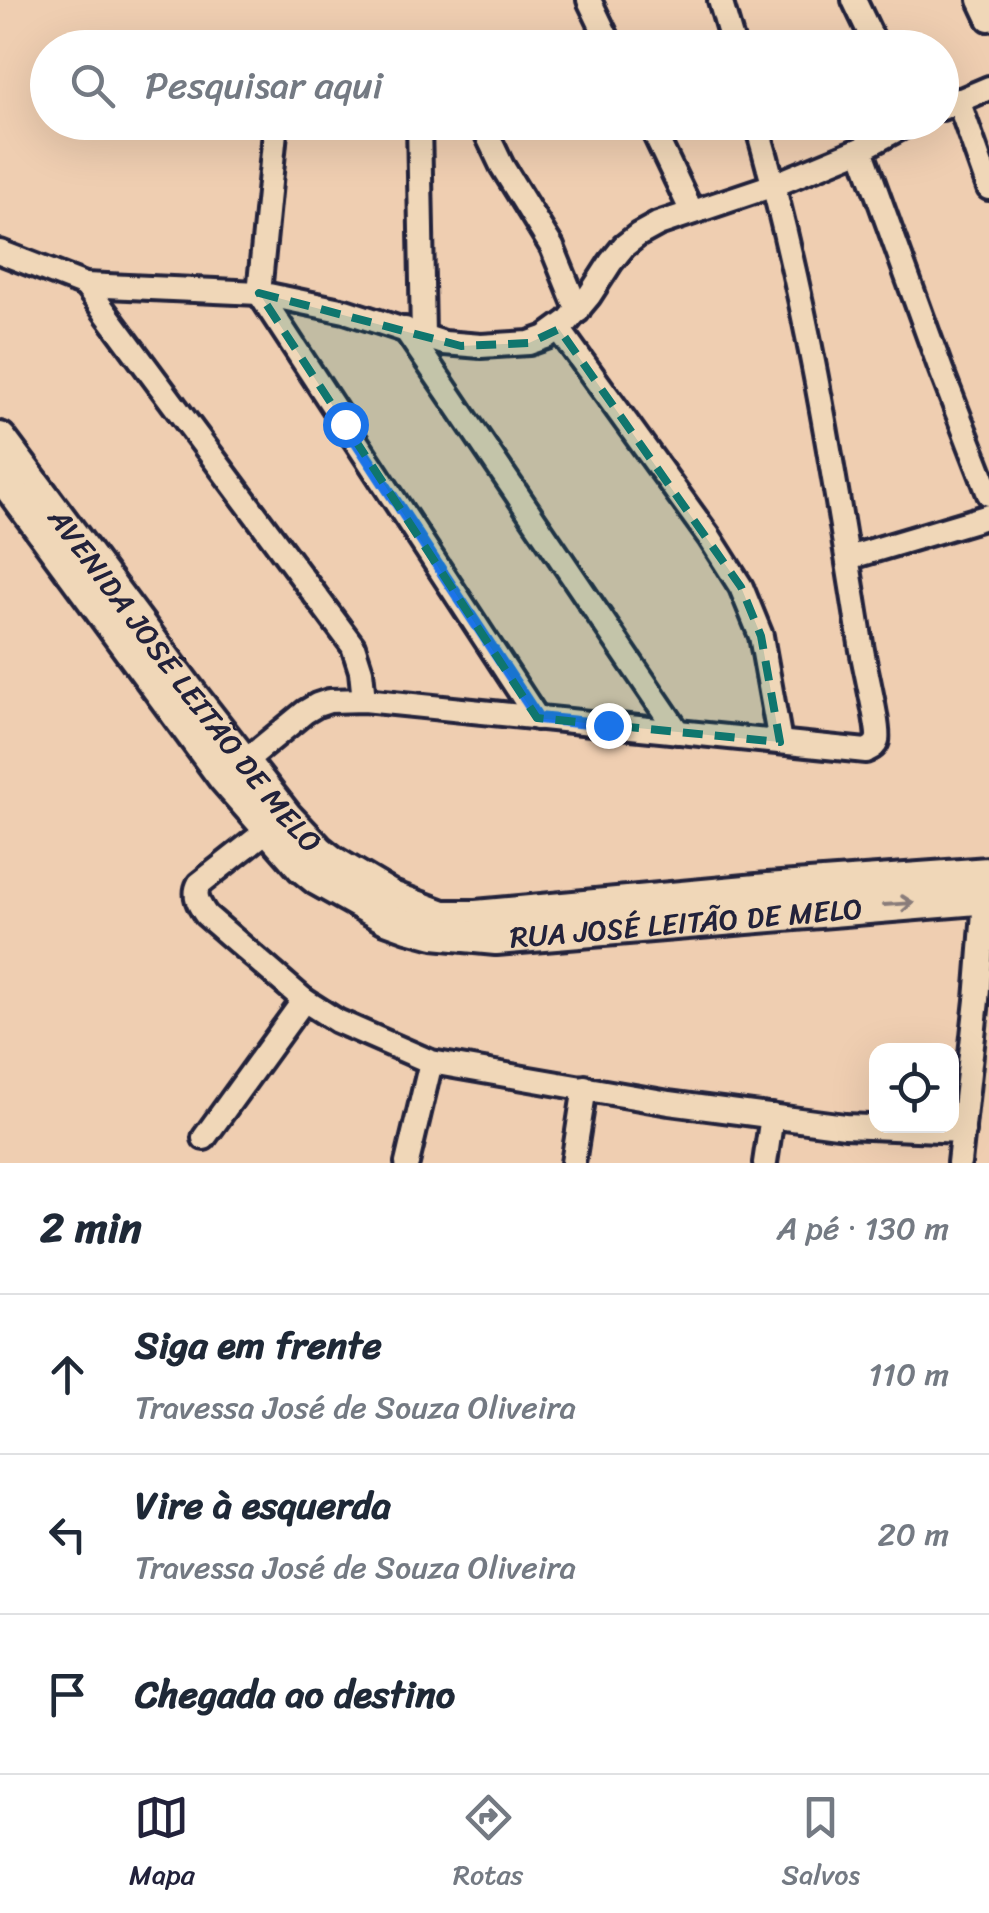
<!DOCTYPE html>
<html lang="pt">
<meta charset="utf-8">
<style>
:root{--surface:#fff;--page:#f2f2f3;--text:#1f2937;--muted:#747a83;--line:#e0e1e3;--accent:#22223b}
body{margin:0;font-family:Sriracha,sans-serif;background:var(--page);color:var(--text)}
.controls{position:absolute;right:30px;bottom:30px;display:grid;overflow:hidden;border-radius:20px;box-shadow:0 10px 40px #0002}
.controls button{width:90px;height:90px;display:grid;place-items:center;padding:0;border:0;border-bottom:2px solid var(--line);background:var(--surface);color:var(--text);font:50px sans-serif}
.stop{position:absolute;width:30px;height:30px;margin:-22px;border:8px solid #1a73e8;border-radius:50%;background:#fff}
.stop.end{background:#1a73e8;border-color:#fff;box-shadow:0 2px 10px #0008}
.list{margin:0;padding:0;list-style:none}
h2{display:flex;justify-content:space-between;align-items:center;height:130px;margin:0;padding:0 40px;font-size:42px}
h2 small{font-size:32px;font-weight:400;color:var(--muted)}
.list li{display:grid;grid-template-columns:65px 1fr auto;gap:30px;align-items:center;box-sizing:border-box;height:160px;padding:0 40px;border-top:2px solid var(--line)}
.list b{display:block;font-size:38px;white-space:nowrap}
.list p{margin:0;font-size:32px;white-space:nowrap;color:var(--muted)}
.list em{font-size:32px;font-style:normal;color:var(--muted)}
.icon{flex:none;width:55px;height:55px;fill:none;stroke:currentColor;stroke-width:2;stroke-linecap:round;stroke-linejoin:round}
.map{position:relative;flex:none;width:989px;height:1163px;overflow:hidden}
.search{position:absolute;background:var(--surface);box-shadow:0 10px 40px #0002;left:30px;right:30px;top:30px;height:110px;display:flex;align-items:center;gap:25px;box-sizing:border-box;padding:0 35px;border-radius:55px;color:var(--muted);font-size:38px}
.sheet{height:610px;background:var(--surface)}
nav{display:flex;justify-content:space-around;align-items:center;box-sizing:border-box;height:140px;border-top:2px solid var(--line);background:var(--surface);font-size:28px;color:var(--muted)}
nav a{display:grid;justify-items:center;gap:5px}
nav .on{color:var(--accent)}
.map>svg:first-child{display:block}
</style>
<div class="map">
<svg width="989" height="1163" viewBox="0 0 989 1163">
<rect width="100%" height="100%" fill="#efceb1"/>
<filter id="ink" filterUnits="userSpaceOnUse"><feTurbulence type="fractalNoise" baseFrequency=".01" numOctaves="2"/><feDisplacementMap in="SourceGraphic" scale="20" xChannelSelector="R" yChannelSelector="G"/><feConvolveMatrix kernelMatrix="1 2 1 2 8 2 1 2 1" color-interpolation-filters="sRGB"/></filter>
<g filter="url(#ink)">
<g fill="none" stroke-linecap="round" stroke-linejoin="round">
<defs>
<g id="street">
<path d="M589,0L612,48"/>
<path d="M720,0L734,48"/>
<path d="M854,0L877,48"/>
<path d="M980,0L989,19"/>
<path d="M958,100L989,188"/>
<path d="M942,108L989,88"/>
<path d="M276,122L259,293L537,718"/>
<path d="M419,122L423,336"/>
<path d="M481,122L502,166L552,247L578,311"/>
<path d="M649,122L692,212"/>
<path d="M861,149L941,370L989,494"/>
<path d="M0,252L85,285L259,293L345,311L444,343L481,346L529,343L546,337L568,321L589,296L611,262L624,246L638,235L658,224L774,185L861,149L911,122"/>
<path d="M85,285L353,646L361,671L364,700"/>
<path d="M405,329L678,732"/>
<path d="M559,329L710,538L741,587L761,636L780,742"/>
<path d="M848,558L989,516"/>
<path d="M233,771L305,712L317,705L329,701L364,700L866,751C871,748 875,747 877,741C881,732 863,660 861,644C833,468 806,294 756,122"/>
<path d="M279,821L199,884C193,895 199,905 206,915L304,1000L337,1021L431,1062L669,1103L845,1126L963,1131"/>
<path d="M204,1138L304,1000"/>
<path d="M407,1163L431,1062"/>
<path d="M573,1163L585,1087"/>
<path d="M765,1163L772,1116"/>
<path d="M959,1163L977,1000L986,887"/>
</g>
<g id="secondary">
<path id="s1" d="M0,438L192,695L286,816L319,851L333,862L392,897L443,916H476L768,889L989,873"/>
<path id="s2" d="M0,474L224,778L302,867L318,880L386,918L408,926L434,933L496,939L989,898"/>
</g>
</defs>
<use href="#street" stroke="#22223b" stroke-width="30"/>
<use href="#secondary" stroke="#22223b" stroke-width="38"/>
<use href="#street" stroke="#f0d7b8" stroke-width="22"/>
<use href="#secondary" stroke="#f0d7b8" stroke-width="30"/>
</g>
<defs><path id="oneway-shaft" d="M-6 0H5M1.5-3L5.5 0L1.5 3" fill="none" stroke-width="1.6" stroke-linecap="round" stroke-linejoin="round" transform="scale(2.5)"/></defs>
<use stroke="#897c7a" href="#oneway-shaft" transform="translate(899 904) rotate(-4)"/>
</g>
<g fill="none" stroke-linecap="round" stroke-linejoin="round" filter="url(#ink)">
<path stroke="#1a73e8" stroke-width="12" d="M345,424L538,718L608,725"/>
</g>
<path fill="#0f766e" fill-opacity="0.2" stroke="#0f766e" stroke-width="8" stroke-dasharray="20 12" stroke-linejoin="round" d="M259,293L461,346L529,343L559,329L741,587L761,636L780,742L537,718Z"/>
<g text-anchor="middle" dominant-baseline="central" stroke-width="10" stroke-linejoin="round" paint-order="stroke">
<g font-size="30" fill="#22223b" stroke="#f0d7b8">
<text stroke="none"><textPath href="#s1" startOffset="305">AVENIDA JOSÉ LEITÃO DE MELO</textPath></text>
<text stroke="none"><textPath href="#s2" startOffset="898">RUA JOSÉ LEITÃO DE MELO</textPath></text>
</g>
</g>
</svg>
<div class="controls">
<button><svg class="icon" aria-label="locate" viewBox="0 0 24 24"><circle cx="12" cy="12" r="6"/><path d="M12 2v4M12 18v4M2 12h4M18 12h4"/></svg></button>
</div>
<div class="stop" style="left:345px;top:424px"></div>
<div class="stop end" style="left:608px;top:725px"></div>
<div class="search"><svg class="icon" aria-label="search" viewBox="0 0 24 24"><circle cx="10" cy="10" r="6"/><path d="M15 15l6 6"/></svg>Pesquisar aqui</div>
</div>
<section class="sheet">
<h2>2 min<small>A pé · 130 m</small></h2>
<ul class="list">
<li><svg class="icon" aria-label="ahead" viewBox="0 0 24 24"><path d="M12 20V5M6 11l6-6 6 6"/></svg><div><b>Siga em frente</b><p>Travessa José de Souza Oliveira</p></div><em>110 m</em></li>
<li><svg class="icon" aria-label="left" viewBox="0 0 24 24"><path d="M17 20v-9H6M10 6l-5 5 5 5"/></svg><div><b>Vire à esquerda</b><p>Travessa José de Souza Oliveira</p></div><em>20 m</em></li>
<li><svg class="icon" aria-label="arrive" viewBox="0 0 24 24"><path d="M6 21V4h12l-3 4 3 4H6"/></svg><div><b>Chegada ao destino</b></div></li>
</ul>
</section>
<nav>
<a class="on"><svg class="icon" aria-label="map" viewBox="0 0 24 24"><path d="M3 6l6-2 6 2 6-2v14l-6 2-6-2-6 2zM9 4v14M15 6v14"/></svg>Mapa</a>
<a><svg class="icon" aria-label="directions" viewBox="0 0 24 24"><path d="M12 3l9 9-9 9-9-9zM9 14v-3h6M13 9l2 2-2 2"/></svg>Rotas</a>
<a><svg class="icon" aria-label="saved" viewBox="0 0 24 24"><path d="M7 4h10v16l-5-4-5 4z"/></svg>Salvos</a>
</nav>
